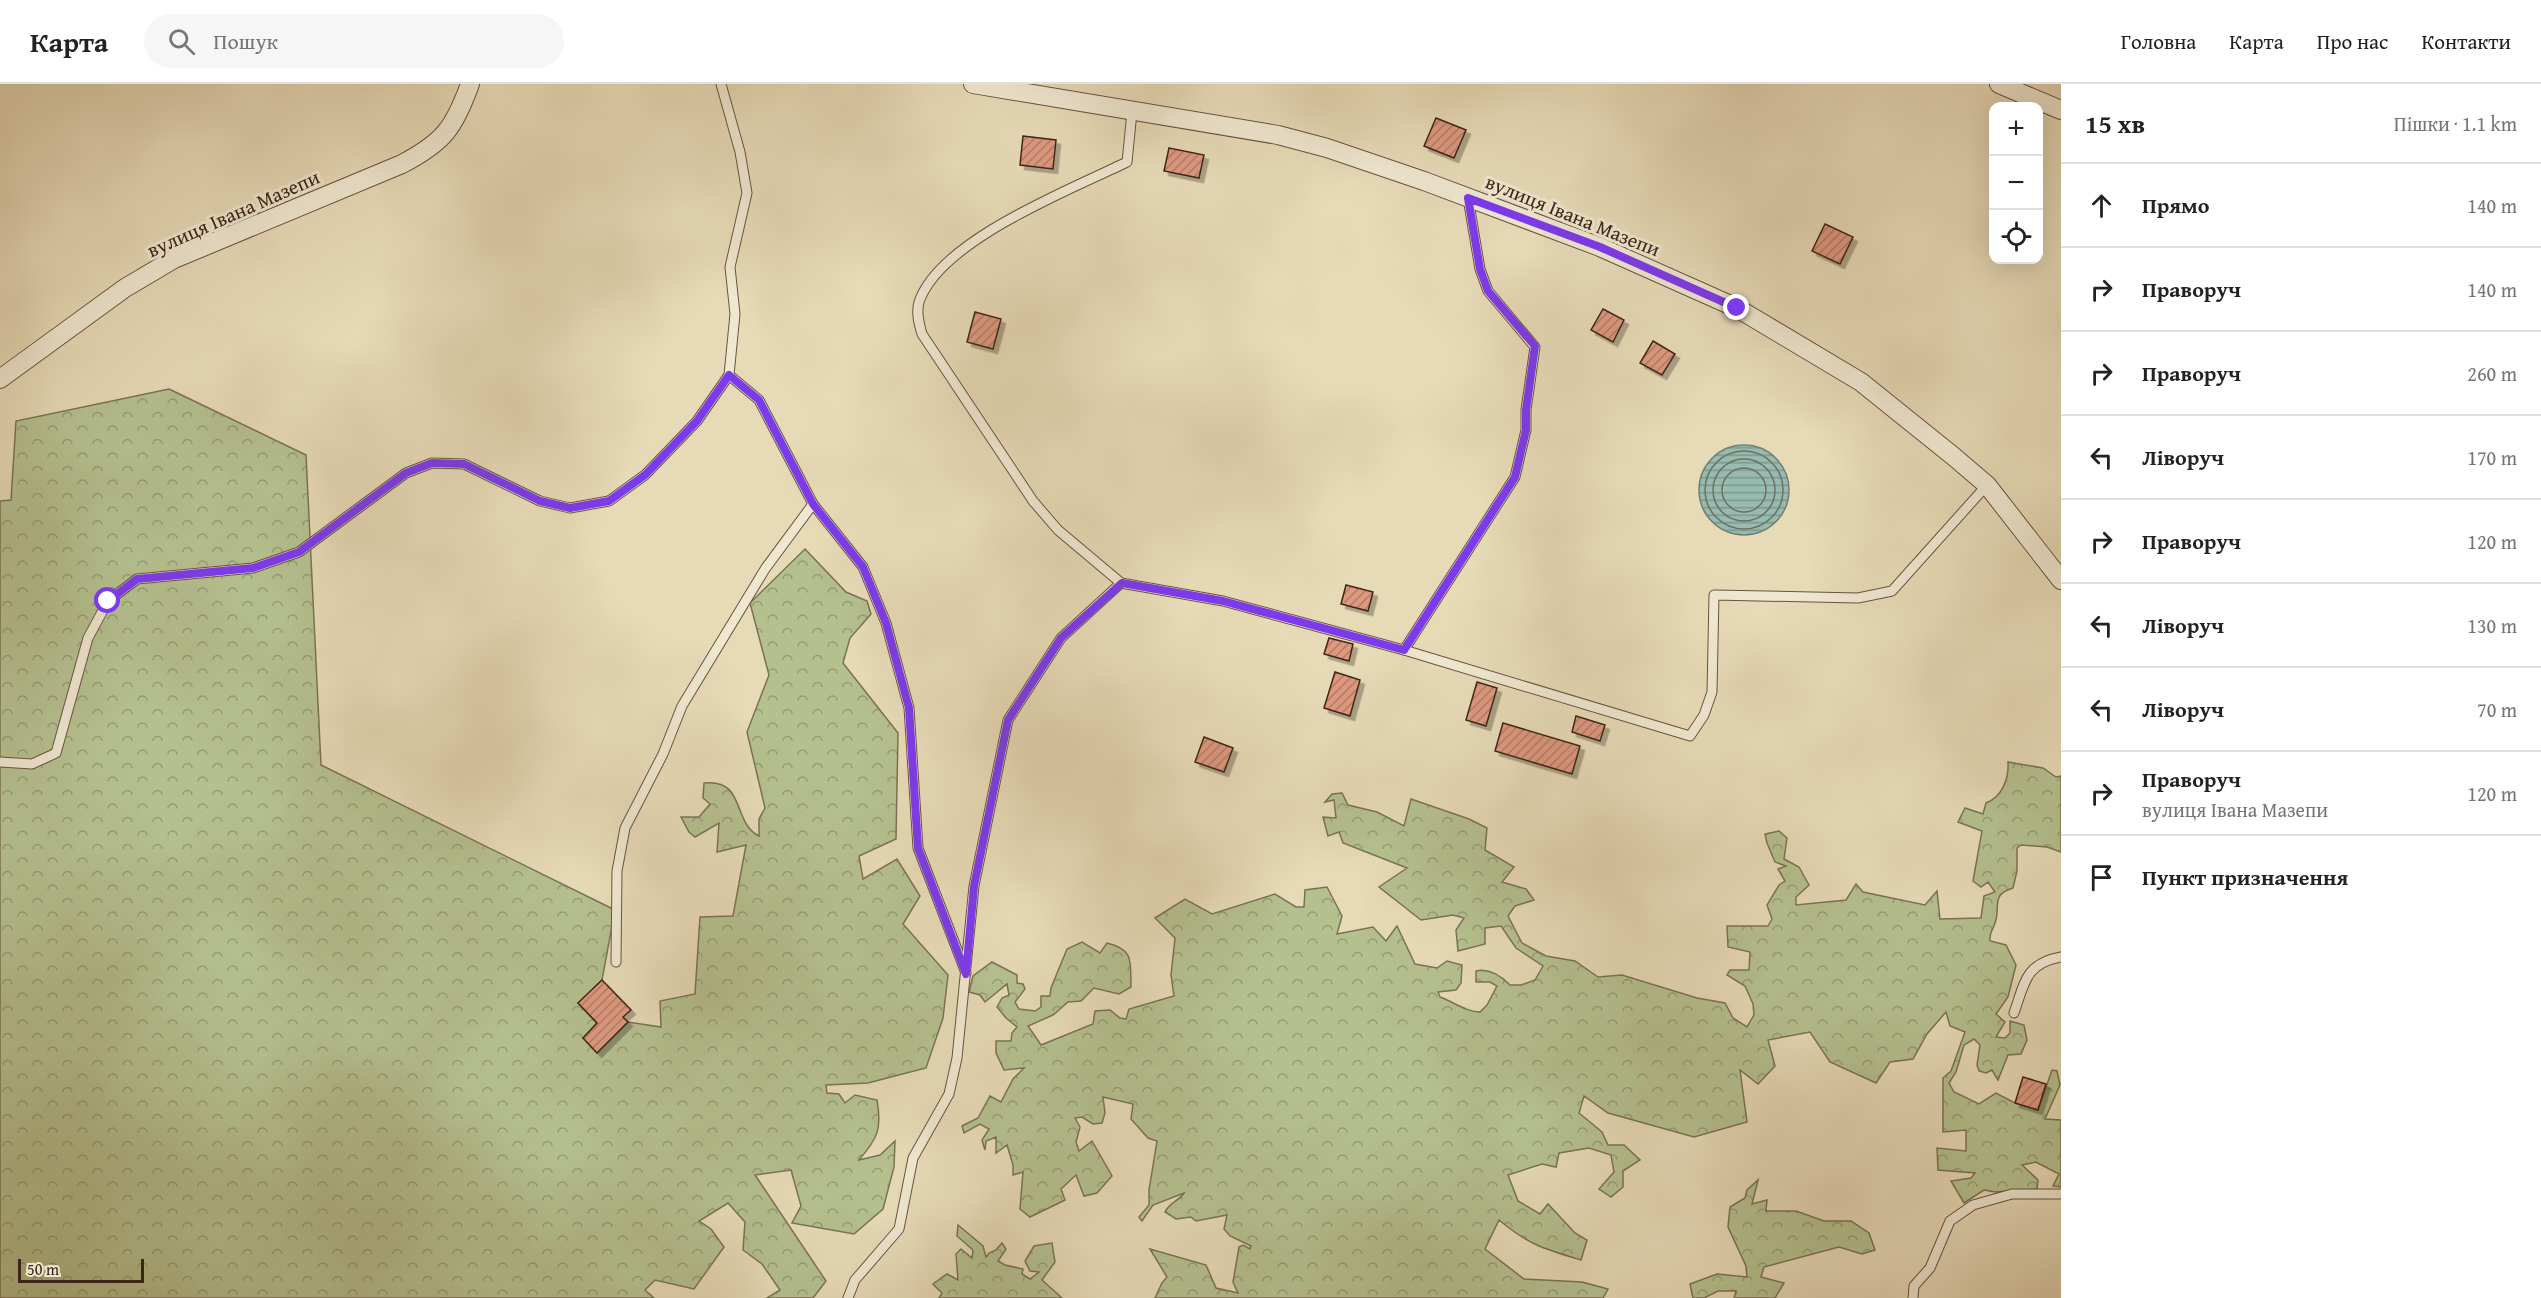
<!DOCTYPE html>
<html lang="uk">
<meta charset="utf-8">
<style>
:root{--surface:#fff;--page:#f6f6f6;--text:#222;--muted:#767676;--line:#e0e0e0}
body{margin:0;font-family:"Gentium Book Plus",serif;background:var(--page);color:var(--text)}
.controls{position:absolute;right:18px;top:18px;display:grid;overflow:hidden;border-radius:12px;box-shadow:0 6px 24px #0002}
.controls button{width:54px;height:54px;display:grid;place-items:center;padding:0;border:0;border-bottom:2px solid var(--line);background:var(--surface);color:var(--text);font:30px sans-serif}
.scale{position:absolute;left:18px;bottom:15px;width:126px;box-sizing:border-box;padding-left:6px;border:3px solid #3d2619;border-top:0;font-size:16px;line-height:21px;white-space:nowrap;color:#3d2619;-webkit-text-stroke:4px #efe7d0;paint-order:stroke}
.stop{position:absolute;width:18px;height:18px;margin:-14px;border:4px solid #7c3aed;border-radius:50%;background:#fff}
.stop.end{background:#7c3aed;border-color:#fff;box-shadow:0 2px 6px #0008}
.list{margin:0;padding:0;list-style:none}
h2{display:flex;justify-content:space-between;align-items:center;height:78px;margin:0;padding:0 24px;font-size:26px}
h2 small{font-size:20px;font-weight:400;color:var(--muted)}
.list li{display:grid;grid-template-columns:39px 1fr auto;gap:18px;align-items:center;box-sizing:border-box;height:84px;padding:0 24px;border-top:2px solid var(--line)}
.list b{display:block;font-size:22px;white-space:nowrap}
.list p{margin:0;font-size:20px;white-space:nowrap;color:var(--muted)}
.list em{font-size:20px;font-style:normal;color:var(--muted)}
.icon{flex:none;width:33px;height:33px;fill:none;stroke:currentColor;stroke-width:2;stroke-linecap:round;stroke-linejoin:round}
.map{position:relative;flex:none;width:2061px;height:1214px;overflow:hidden}
header{display:flex;align-items:center;gap:36px;box-sizing:border-box;height:84px;padding:0 30px;background:var(--surface);border-bottom:2px solid var(--line)}
header strong{font-size:28px}
nav{display:flex;gap:33px;margin-inline-start:auto;font-size:21px}
.search{width:420px;height:54px;background:var(--page);display:flex;align-items:center;gap:15px;box-sizing:border-box;padding:0 21px;border-radius:33px;color:var(--muted);font-size:22px}
main{display:flex}
aside{flex:1;background:var(--surface)}
.map>svg:first-child{display:block}
</style>
<header>
<strong>Карта</strong>
<div class="search"><svg class="icon" aria-label="search" viewBox="0 0 24 24"><circle cx="10" cy="10" r="6"/><path d="M15 15l6 6"/></svg>Пошук</div>
<nav><a>Головна</a><a>Карта</a><a>Про нас</a><a>Контакти</a></nav>
</header>
<main>
<div class="map">
<svg width="2061" height="1214" viewBox="0 0 2061 1214">
<defs>
<pattern id="forest-crowns" width="20" height="18" patternUnits="userSpaceOnUse" patternTransform="scale(1.5)"><rect width="20" height="18" fill="#b5c08f"/><path d="M2 6a3 3 0 1 1 6 0M12 15a3 3 0 1 1 6 0" fill="none" stroke="#949c74"/></pattern>
<pattern id="water-rules" width="6" height="5" patternUnits="userSpaceOnUse" patternTransform="scale(1.5)"><rect width="6" height="5" fill="#97bbaf"/><path d="M0 2.5h6" fill="none" stroke="#7c988e"/></pattern>
<pattern id="building-hatch" width="6" height="6" patternUnits="userSpaceOnUse" patternTransform="scale(1.5)"><rect width="6" height="6" fill="#dd987f"/><path d="M-1 1l2-2M0 6l6-6M5 7l2-2" fill="none" stroke="#b47c67"/></pattern>
<filter id="shadow"><feDropShadow dx="4.5" dy="4.5" stdDeviation="0" flood-color="#0004"/></filter>
</defs>
<rect width="100%" height="100%" fill="#e7dab7"/>
<filter id="stains"><feTurbulence type="fractalNoise" baseFrequency=".00333" numOctaves="4"/><feColorMatrix values="0 0 0 0 .2 0 0 0 0 .09 0 0 0 0 .02 0 0 0 .5 -.17"/></filter>
<radialGradient id="worn" r=".72"><stop offset=".6" stop-color="#630" stop-opacity="0"/><stop offset="1" stop-color="#630" stop-opacity=".3"/></radialGradient>
<g fill="url(#forest-crowns)" stroke="#797354" stroke-width="1.5">
<path d="M169,305L306,371L321,681L615,826L602,896L578,919L597,939L583,954L597,969L628,938L661,943L660,917L695,910L700,833L733,832L746,761L717,768L719,739L695,753L689,748L681,733H699L710,720L703,714L704,699C746,694 732,739 759,752V735L765,724L747,648L769,591L750,519L805,465L846,508L867,517L871,530L850,554L843,579L898,649L896,755L859,772L863,795L897,775L920,812L903,840L948,891L943,934L926,984L868,999L826,1001L827,1009L839,1010L845,1019L855,1011L877,1016C882,1045 878,1054 859,1076L880,1071L895,1057L894,1083L883,1125L854,1150L792,1139L801,1122L791,1086L755,1091L826,1197L813,1214H767L780,1206L762,1180L743,1166L745,1138L728,1119L699,1137L711,1145L724,1163L694,1205L655,1196L645,1206L654,1214H0V417L11,416L16,337Z"/>
<path d="M2008,678L2043,684L2056,693L2061,692V768L2047,763L2021,761L2017,764V787L2013,804C1990,811 2001,823 1995,839C1993,846 1989,848 1990,857L2006,861L2016,881L2008,913L1996,930L2005,938L1996,953L2005,954L2010,949V937L2024,941L2027,956L2021,970L2008,971L1998,996L1992,986L1986,989L1979,987L1977,981L1980,961L1974,955L1964,961L1956,988L1949,999L1954,1008L1979,1020L1996,1009L2015,1019L2038,1026L2052,986L2057,987L2060,1001L2045,1035L2061,1036V1103L2053,1102L2059,1090L2036,1078L2022,1081L2038,1096L2037,1105L1995,1108L1984,1106L1964,1119L1951,1097L1971,1094L1975,1089L1938,1086L1937,1064L1966,1067V1046L1943,1048V994L1951,987L1965,948L1950,942L1946,928L1927,950L1913,975L1890,978L1876,999L1830,978L1810,948L1768,956L1775,982L1758,1000L1740,986L1747,1038L1694,1053L1608,1029L1584,1012L1579,1029L1602,1048L1608,1061H1624L1640,1076L1623,1087V1103L1611,1113L1599,1105L1614,1088L1611,1071L1589,1064L1559,1069L1556,1083L1542,1080L1508,1091L1518,1117L1540,1130L1548,1120L1575,1149L1587,1156L1581,1176C1544,1165 1529,1161 1499,1136L1485,1165L1524,1195L1582,1198L1608,1205L1603,1214H1155L1162,1199L1167,1193L1150,1165L1206,1181L1216,1204L1238,1209L1233,1198L1239,1163L1243,1161L1250,1165L1251,1162L1230,1152L1224,1145L1227,1131L1196,1137L1191,1133L1176,1135L1165,1128C1169,1119 1179,1117 1184,1109L1153,1121L1142,1137L1139,1133L1149,1121V1106L1157,1057L1148,1054L1131,1035L1133,1020L1103,1013L1105,1029L1102,1039L1093,1040L1082,1033L1075,1034L1080,1043L1076,1058L1079,1067L1092,1057L1112,1092L1097,1109L1084,1112L1076,1091L1061,1105L1065,1116L1030,1133L1020,1125L1023,1088L1013,1091V1081L1007,1061L996,1069V1053L986,1057L985,1066L982,1056L989,1045L980,1040L964,1049L962,1042L978,1034L990,1012L1001,1018L1013,995L1024,984L1004,986L996,969V957H1011L1012,949L1017,943L1006,934L997,923L1002,914L1009,911L1007,900L985,918L980,911L969,908L973,892L992,878L1017,891V899L1023,900L1025,905L1015,918L1019,925L1035,927L1041,923V912H1050L1051,904L1067,865L1082,858L1100,869L1107,859C1135,866 1130,878 1131,903L1119,910L1094,904L1081,917L1068,918L1053,931L1028,942L1041,961L1093,940L1095,927L1110,926L1120,934L1126,935L1129,925L1174,912L1171,891L1175,854L1155,834L1185,815L1212,830L1275,810L1296,823H1304L1305,806L1327,803L1342,832L1337,850L1373,843L1386,857L1397,842L1415,880L1437,884L1447,877L1462,881L1461,899L1456,906L1438,908L1440,913C1454,918 1466,928 1480,928L1487,921L1497,902L1490,898H1476V887C1489,884 1501,892 1510,901H1521L1535,896L1543,882L1516,864L1501,842L1485,844V860L1458,867L1456,846L1464,834L1453,831L1421,836L1379,803L1407,784L1343,759L1339,748L1328,752L1323,733L1336,734L1334,716L1325,718L1332,710L1342,709L1348,721L1377,728L1404,742L1411,715L1469,735L1487,744L1485,766L1514,783L1502,798L1526,805L1534,816L1515,822L1508,832L1522,859L1546,872L1575,877L1598,893L1622,891L1697,914L1725,919L1733,934L1747,943L1754,931L1753,920L1745,902L1727,891L1730,886H1749L1750,868L1728,863L1727,842H1768L1772,835L1767,821L1779,801L1785,797L1778,785L1786,782L1775,778L1767,759L1765,750L1779,747L1787,754L1784,775L1799,783L1809,801L1796,813V821L1846,816L1856,800L1863,808L1925,821L1937,807L1940,835L1981,834L1984,812L1995,808L1988,798L1981,803L1973,797L1982,747L1958,738L1965,724L1983,730L1986,719C2002,713 2009,695 2008,678Z"/>
<path d="M1758,1096L1752,1120L1767,1116L1766,1127H1796L1824,1137H1851L1869,1149L1875,1166L1862,1170L1839,1163L1764,1183L1761,1193L1784,1199L1775,1214H1734L1736,1207H1718L1704,1214H1693L1690,1200L1717,1190L1747,1193L1746,1182L1728,1143L1730,1123L1745,1114L1747,1106Z"/>
<path d="M958,1141L983,1162L986,1173L989,1169L996,1166L1002,1159L1006,1165L998,1177L1005,1181L1023,1185L1022,1190L1030,1195L1039,1188L1030,1187L1025,1177L1034,1162L1052,1159L1055,1178L1042,1196L1062,1214H939L942,1209L933,1200L947,1190L958,1196L956,1170L961,1165L972,1174L973,1166L957,1152Z"/>
</g>
<circle fill="url(#water-rules)" stroke="#737f73" stroke-width="1.5" cx="1744" cy="406" r="45"/>
<g fill="none" stroke-linecap="round" stroke-linejoin="round">
<g stroke="#6a7064" stroke-width="1.5">
<circle cx="1744" cy="406" r="39"/>
<circle cx="1744" cy="406" r="31"/>
<circle cx="1744" cy="406" r="22"/>
</g>
</g>
<g fill="url(#building-hatch)" stroke="#3d2619" stroke-width="1.5" filter="url(#shadow)">
<path d="M1436,34L1466,46L1454,74L1424,62Z"/>
<path d="M1023,52L1056,56L1053,85L1020,81Z"/>
<path d="M1169,64L1204,71L1199,94L1164,87Z"/>
<path d="M1825,140L1853,153L1840,180L1812,167Z"/>
<path d="M1603,225L1624,236L1613,258L1591,246Z"/>
<path d="M975,228L1001,235L993,265L967,258Z"/>
<path d="M1653,257L1675,270L1662,291L1640,279Z"/>
<path d="M1346,501L1373,508L1368,527L1341,520Z"/>
<path d="M1329,554L1353,560L1349,577L1324,570Z"/>
<path d="M1335,588L1360,596L1350,632L1324,624Z"/>
<path d="M1477,598L1497,604L1486,642L1466,636Z"/>
<path d="M1576,632L1605,641L1600,657L1572,648Z"/>
<path d="M1503,639L1580,662L1572,690L1495,667Z"/>
<path d="M1204,653L1233,664L1224,688L1195,678Z"/>
<path d="M602,896L631,926L623,933L628,938L597,969L583,954L597,939L578,919Z"/>
<path d="M2023,993L2046,1000L2038,1026L2015,1019Z"/>
</g>
<g fill="none" stroke-linecap="round" stroke-linejoin="round">
<defs>
<g id="lane">
<path d="M721,0L740,68L747,109L730,183L735,230L729,291L759,316L813,420L863,483L886,539L909,624L918,764L966,889"/>
<path d="M1132,28L1127,78C1070,106 940,156 919,218C916,229 919,240 922,250L1033,417L1058,446L1121,499L1223,517L1404,566"/>
<path d="M1468,114L1480,185L1488,207L1535,263L1526,326V346L1515,393L1404,566L1690,652L1704,631L1712,608L1714,511L1858,514L1892,507L1987,401"/>
<path d="M0,678L32,680L56,669L88,554L108,517L137,495L253,484L299,468L406,389L432,379L464,380L540,417L570,424L609,417L645,391L697,337L729,291"/>
<path d="M616,878L617,787L625,744L663,670L682,622L765,485L813,420"/>
<path d="M2014,929C2025,898 2025,880 2061,873"/>
<path d="M848,1214L855,1196L899,1145L913,1074L949,1010L957,974L974,802L1008,636L1061,554L1121,499"/>
<path d="M1913,1214L1914,1202L1930,1184L1950,1137L1973,1121L2012,1110H2061"/>
</g>
<g id="street">
<path d="M973,0L1278,51L1327,64L1424,97L1600,163L1737,224L1861,298L1953,372L1987,401L2061,496"/>
<path d="M1999,0L2061,26"/>
<path d="M0,295L125,204L174,175L402,80C444,58 454,44 470,0"/>
</g>
</defs>
<use href="#lane" stroke="#685340" stroke-width="11"/>
<use href="#street" stroke="#685340" stroke-width="20"/>
<use href="#lane" stroke="#efe7d0" stroke-width="9"/>
<use href="#street" stroke="#efe7d0" stroke-width="18"/>
</g>
<g fill="none" stroke-linecap="round" stroke-linejoin="round">
<path stroke="#7c3aed" stroke-width="8" d="M108,517L137,495L253,484L299,468L406,389L432,379L464,380L540,417L570,424L609,417L645,391L697,337L729,291L759,316L813,420L863,483L886,539L909,624L918,764L966,890L974,802L1008,636L1061,554L1122,499L1223,517L1404,566L1515,393L1526,346V326L1535,262L1488,207L1480,185L1468,114L1600,163L1737,224"/>
</g>
<g text-anchor="middle" dominant-baseline="central" stroke-width="6" stroke-linejoin="round" paint-order="stroke">
<g font-size="20" fill="#3d2619" stroke="#efe7d0">
<text transform="translate(233 129) rotate(-24)">вулиця Івана Мазепи</text>
<text transform="translate(1573 131) rotate(22)">вулиця Івана Мазепи</text>
</g>
</g>
<rect width="100%" height="100%" filter="url(#stains)"/>
<rect width="100%" height="100%" fill="url(#worn)"/>
</svg>
<div class="controls">
<button>+</button>
<button>−</button>
<button><svg class="icon" aria-label="locate" viewBox="0 0 24 24"><circle cx="12" cy="12" r="6"/><path d="M12 2v4M12 18v4M2 12h4M18 12h4"/></svg></button>
</div>
<div class="scale">50 m</div>
<div class="stop" style="left:108px;top:517px"></div>
<div class="stop end" style="left:1737px;top:224px"></div>
</div>
<aside>
<h2>15 хв<small>Пішки · 1.1 km</small></h2>
<ul class="list">
<li><svg class="icon" aria-label="ahead" viewBox="0 0 24 24"><path d="M12 20V5M6 11l6-6 6 6"/></svg><div><b>Прямо</b></div><em>140 m</em></li>
<li><svg class="icon" aria-label="right" viewBox="0 0 24 24"><path d="M7 20v-9h11M14 6l5 5-5 5"/></svg><div><b>Праворуч</b></div><em>140 m</em></li>
<li><svg class="icon" aria-label="right" viewBox="0 0 24 24"><path d="M7 20v-9h11M14 6l5 5-5 5"/></svg><div><b>Праворуч</b></div><em>260 m</em></li>
<li><svg class="icon" aria-label="left" viewBox="0 0 24 24"><path d="M17 20v-9H6M10 6l-5 5 5 5"/></svg><div><b>Ліворуч</b></div><em>170 m</em></li>
<li><svg class="icon" aria-label="right" viewBox="0 0 24 24"><path d="M7 20v-9h11M14 6l5 5-5 5"/></svg><div><b>Праворуч</b></div><em>120 m</em></li>
<li><svg class="icon" aria-label="left" viewBox="0 0 24 24"><path d="M17 20v-9H6M10 6l-5 5 5 5"/></svg><div><b>Ліворуч</b></div><em>130 m</em></li>
<li><svg class="icon" aria-label="left" viewBox="0 0 24 24"><path d="M17 20v-9H6M10 6l-5 5 5 5"/></svg><div><b>Ліворуч</b></div><em>70 m</em></li>
<li><svg class="icon" aria-label="right" viewBox="0 0 24 24"><path d="M7 20v-9h11M14 6l5 5-5 5"/></svg><div><b>Праворуч</b><p>вулиця Івана Мазепи</p></div><em>120 m</em></li>
<li><svg class="icon" aria-label="arrive" viewBox="0 0 24 24"><path d="M6 21V4h12l-3 4 3 4H6"/></svg><div><b>Пункт призначення</b></div></li>
</ul>
</aside>
</main>
